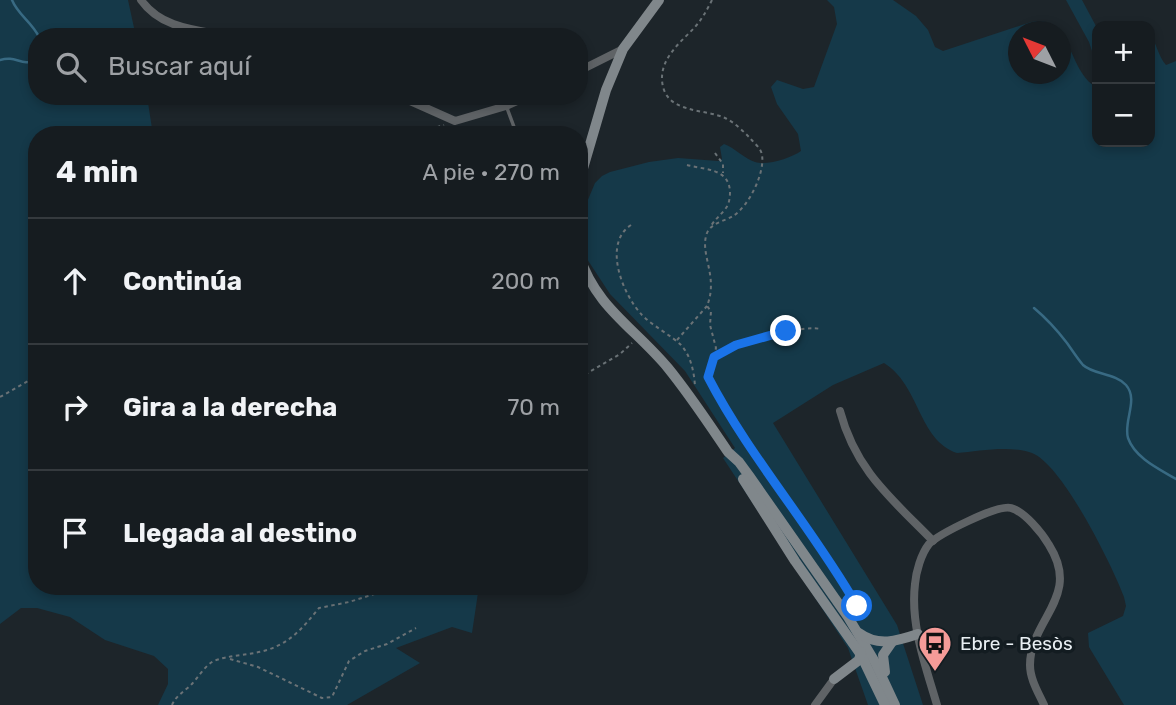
<!DOCTYPE html>
<html lang="es">
<meta charset="utf-8">
<style>
:root{--surface:#161c20;--page:#1f2529;--text:#f1f3f6;--muted:#9ea1a5;--line:#353a3e}
body{margin:0;font-family:Rubik,sans-serif;background:var(--page);color:var(--text)}
.controls{position:absolute;right:21px;top:21px;display:grid;overflow:hidden;border-radius:14px;box-shadow:0 4px 10px #0003}
.controls button{width:63px;height:63px;display:grid;place-items:center;padding:0;border:0;border-bottom:2px solid var(--line);background:var(--surface);color:var(--text);font:35px sans-serif}
.compass{position:absolute;left:1008px;top:21px;width:63px;height:63px;border-radius:50%;background:var(--surface);box-shadow:0 4px 10px #0003;rotate:312deg}
.stop{position:absolute;width:21px;height:21px;margin:-16px;border:5px solid #1a73e8;border-radius:50%;background:#fff}
.stop.end{background:#1a73e8;border-color:#fff;box-shadow:0 2px 7px #0008}
.list{margin:0;padding:0;list-style:none}
h2{display:flex;justify-content:space-between;align-items:center;height:91px;margin:0;padding:0 28px;font-size:30px}
h2 small{font-size:23px;font-weight:400;color:var(--muted)}
.list li{display:grid;grid-template-columns:46px 1fr auto;gap:21px;align-items:center;box-sizing:border-box;height:126px;padding:0 28px;border-top:2px solid var(--line)}
.list b{display:block;font-size:26px;white-space:nowrap}
.list em{font-size:23px;font-style:normal;color:var(--muted)}
.icon{flex:none;width:38px;height:38px;fill:none;stroke:currentColor;stroke-width:2;stroke-linecap:round;stroke-linejoin:round}
.map{position:relative;flex:none;width:1176px;height:705px;overflow:hidden}
.search{position:absolute;background:var(--surface);box-shadow:0 4px 10px #0003;left:28px;top:28px;width:560px;height:77px;display:flex;align-items:center;gap:18px;box-sizing:border-box;padding:0 24px;border-radius:28px;color:var(--muted);font-size:26px}
.panel{position:absolute;background:var(--surface);box-shadow:0 4px 10px #0003;left:28px;top:126px;width:560px;height:469px;border-radius:28px}
.map>svg:first-child{display:block}
</style>
<div class="map">
<svg width="1176" height="705" viewBox="0 0 1176 705">
<rect width="100%" height="100%" fill="#1d252a"/>
<g fill="#153949">
<path d="M0,0H128L136,37H37V96H147L153,135H37V586H479L472,633L452,627L396,648L420,663L347,705H158L168,684V669L154,656L105,640L70,617L37,608H21L0,624Z"/>
<path d="M827,0H893L916,16L928,30L935,47L943,51L1031,22C1043,20 1051,22 1059,31L1018,32V74H1060L1061,33C1073,50 1077,74 1094,86L1097,79V142H1150V34C1157,44 1158,56 1166,65L1176,61V705H1124L1089,647L1088,633L1123,616L1126,606L1124,597C1112,565 1062,464 1032,453C1010,445 979,451 957,453C918,440 920,385 884,363L833,385L773,423L897,625L923,705H868L848,648L723,458L735,448L685,371L610,294L587,259L582,214L595,183L602,176L610,172L649,162L678,158L718,161L722,159L720,147L724,144C735,148 745,159 755,162C767,166 791,158 801,151L798,134L777,104L771,87L777,80L803,89L814,87L837,24L834,7Z"/>
<path d="M1066,0H1082L1097,28V66L1089,42Z"/>
</g>
<g fill="none" stroke-linecap="round" stroke-linejoin="round">
<g stroke="#386a83" stroke-width="2.5">
<path d="M12,0C18,15 32,22 39,37"/>
<path d="M0,60C16,55 20,66 37,61"/>
<path d="M1034,308C1046,318 1057,330 1067,343C1072,350 1077,358 1083,365C1094,375 1115,373 1126,385C1139,400 1123,421 1128,438C1135,458 1159,469 1176,479"/>
</g>
<g stroke="#6a7276" stroke-width="2" stroke-dasharray="3.5 3.5" stroke-linecap="butt">
<path d="M712,0C707,10 702,19 695,27C681,42 661,57 662,80C664,114 703,108 725,118C734,122 743,131 750,138C754,143 761,148 762,155C765,173 749,206 733,216C725,221 711,223 707,233C699,254 719,276 707,306L711,311L710,325L716,348L707,377C751,457 812,527 857,606L854,609"/>
<path d="M410,135L444,125"/>
<path d="M715,153L723,164V173"/>
<path d="M687,165C705,170 729,168 730,192C730,198 729,204 726,208C721,215 715,219 711,226"/>
<path d="M631,225C602,244 623,295 642,315C654,327 672,336 681,345C691,356 694,372 695,386"/>
<path d="M677,340L707,306"/>
<path d="M715,357C721,353 727,348 734,346C749,339 806,325 820,329"/>
<path d="M579,378L620,354L632,343"/>
<path d="M0,397L37,376"/>
<path d="M230,659L258,667L322,698L332,697L349,661L365,651L387,644L416,628"/>
<path d="M172,705C176,696 183,692 190,686C197,679 204,667 212,662C227,654 256,656 275,647C294,639 306,624 319,608L349,602L400,586"/>
</g>
<g stroke="#5f6366" stroke-width="3.5">
<path d="M349,32L351,37"/>
<path d="M507,108L517,135"/>
</g>
<g stroke="#5f6366" stroke-width="8">
<path d="M141,0C162,30 200,30 233,37"/>
<path d="M579,71L623,49"/>
<path d="M399,96L455,121L506,106L528,96"/>
<path d="M840,411C856,471 891,498 933,541"/>
<path d="M815,705L834,679"/>
<path d="M937,705C926,667 910,625 915,584C916,572 921,554 929,544C939,534 998,504 1011,508C1025,512 1042,533 1049,545C1082,597 1030,619 1030,665C1030,679 1038,692 1044,705"/>
</g>
<g stroke="#80878b" stroke-width="10">
<path d="M579,182L606,90L623,49L659,0"/>
<path d="M579,255C596,308 635,328 668,368C690,395 709,424 728,452L739,462L750,477L848,617L875,662L895,705"/>
<path d="M743,479L795,561L861,655L885,705"/>
<path d="M859,633C878,647 897,641 918,634"/>
<path d="M885,672L883,655L892,642"/>
<path d="M834,679L859,660L861,652"/>
</g>
</g>
<g fill="none" stroke-linecap="round" stroke-linejoin="round">
<path stroke="#1a73e8" stroke-width="9" d="M786,331L736,345L714,357L708,377C750,458 812,527 857,606"/>
</g>
<defs>
<symbol id="bus-pin" viewBox="-11 -11 22 30"><path d="M0 17L-7.5 6A9.5 9.5 0 1 1 7.5 6Z" fill="#f59b98" stroke="#131c21"/><path d="M-5-6H5V4H4V6H2V4H-2V6H-4V4H-5ZM-3.5-4V0h7V-4ZM-3.5 1.2v1.5H-2V1.2ZM2 1.2v1.5H3.5V1.2Z" fill="#111"/></symbol>
</defs>
<g fill-rule="evenodd">
<use href="#bus-pin" x="916" y="624" width="38" height="52"/>
</g>
<g text-anchor="middle" dominant-baseline="central" stroke-width="7" stroke-linejoin="round" paint-order="stroke">
<g font-size="19" fill="#e9eff3" stroke="#131c21" text-anchor="start">
<text x="960" y="643">Ebre - Besòs</text>
</g>
</g>
</svg>
<div class="controls">
<button>+</button>
<button>−</button>
</div>
<svg class="compass" viewBox="-18 -18 36 36"><path d="M0-13l5 13h-10z" fill="#e53935"/><path d="M0 13l5-13h-10z" fill="#9ea1a5"/></svg>
<div class="stop" style="left:857px;top:606px"></div>
<div class="stop end" style="left:786px;top:331px"></div>
<div class="search"><svg class="icon" aria-label="search" viewBox="0 0 24 24"><circle cx="10" cy="10" r="6"/><path d="M15 15l6 6"/></svg>Buscar aquí</div>
<section class="panel">
<h2>4 min<small>A pie · 270 m</small></h2>
<ul class="list">
<li><svg class="icon" aria-label="ahead" viewBox="0 0 24 24"><path d="M12 20V5M6 11l6-6 6 6"/></svg><div><b>Continúa</b></div><em>200 m</em></li>
<li><svg class="icon" aria-label="right" viewBox="0 0 24 24"><path d="M7 20v-9h11M14 6l5 5-5 5"/></svg><div><b>Gira a la derecha</b></div><em>70 m</em></li>
<li><svg class="icon" aria-label="arrive" viewBox="0 0 24 24"><path d="M6 21V4h12l-3 4 3 4H6"/></svg><div><b>Llegada al destino</b></div></li>
</ul>
</section>
</div>
